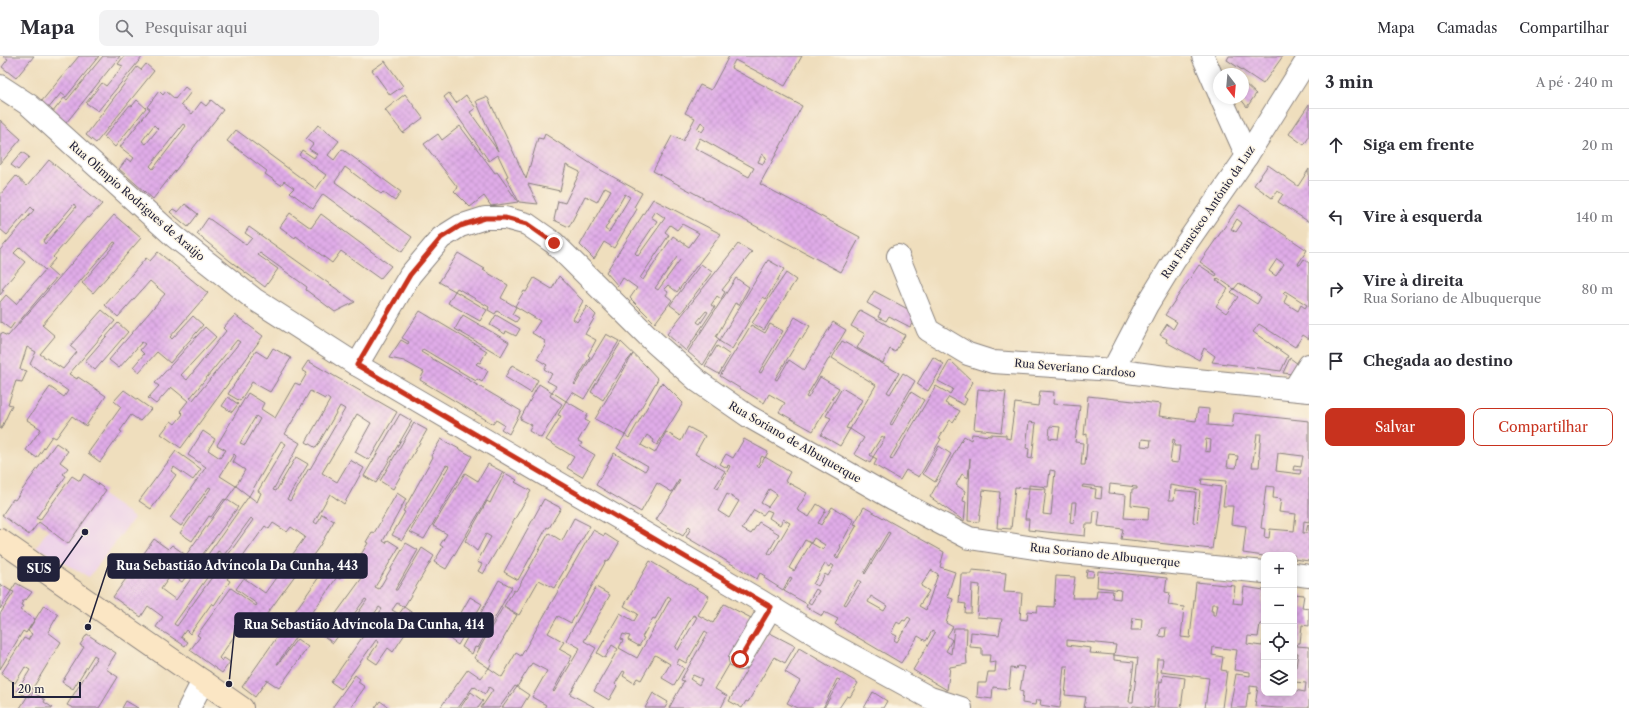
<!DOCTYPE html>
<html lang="pt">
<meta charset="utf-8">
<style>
:root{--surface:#fff;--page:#f2f2f3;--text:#2b2b33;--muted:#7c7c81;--line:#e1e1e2;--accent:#c8321e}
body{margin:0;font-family:"Libre Caslon Text",serif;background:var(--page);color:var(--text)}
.controls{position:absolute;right:12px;bottom:12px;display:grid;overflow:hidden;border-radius:8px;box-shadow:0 2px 10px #0003}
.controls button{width:36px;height:36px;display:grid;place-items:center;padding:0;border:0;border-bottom:1px solid var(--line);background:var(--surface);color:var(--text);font:20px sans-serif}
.compass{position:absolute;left:1213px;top:12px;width:36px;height:36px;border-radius:50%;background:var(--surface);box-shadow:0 2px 10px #0003;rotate:164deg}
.scale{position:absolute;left:12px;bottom:10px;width:69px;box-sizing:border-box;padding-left:4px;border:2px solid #22223b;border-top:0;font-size:11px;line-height:14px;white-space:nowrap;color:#22223b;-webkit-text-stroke:3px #fcf5e5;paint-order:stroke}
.stop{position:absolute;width:12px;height:12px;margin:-9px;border:3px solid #c8321e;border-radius:50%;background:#fff}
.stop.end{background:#c8321e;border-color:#fff;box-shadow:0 1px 4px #0008}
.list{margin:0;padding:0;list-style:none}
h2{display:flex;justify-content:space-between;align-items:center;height:52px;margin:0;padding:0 16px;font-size:17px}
h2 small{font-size:13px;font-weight:400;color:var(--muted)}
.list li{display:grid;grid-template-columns:26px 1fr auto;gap:12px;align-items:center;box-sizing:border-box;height:72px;padding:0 16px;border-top:1px solid var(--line)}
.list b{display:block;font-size:15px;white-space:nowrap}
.list p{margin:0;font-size:13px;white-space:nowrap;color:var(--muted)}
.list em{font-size:13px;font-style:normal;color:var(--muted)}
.actions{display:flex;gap:8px;padding:12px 16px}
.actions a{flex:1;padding:9px 0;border:1px solid var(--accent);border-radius:8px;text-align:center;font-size:14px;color:var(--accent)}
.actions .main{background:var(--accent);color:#fff}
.icon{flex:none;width:22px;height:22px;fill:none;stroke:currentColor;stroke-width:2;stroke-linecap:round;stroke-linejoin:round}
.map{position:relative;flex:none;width:1309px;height:652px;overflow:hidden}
header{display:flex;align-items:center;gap:24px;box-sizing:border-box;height:56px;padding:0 20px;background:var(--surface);border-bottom:1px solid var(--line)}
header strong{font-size:19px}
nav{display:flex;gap:22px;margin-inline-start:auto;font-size:14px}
.search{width:280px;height:36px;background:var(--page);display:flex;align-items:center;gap:10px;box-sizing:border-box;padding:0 14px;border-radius:8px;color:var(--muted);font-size:15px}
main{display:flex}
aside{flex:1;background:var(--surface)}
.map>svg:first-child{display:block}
</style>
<header>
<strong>Mapa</strong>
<div class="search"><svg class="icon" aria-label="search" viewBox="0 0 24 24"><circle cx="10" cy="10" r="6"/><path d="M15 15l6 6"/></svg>Pesquisar aqui</div>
<nav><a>Mapa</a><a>Camadas</a><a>Compartilhar</a></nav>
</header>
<main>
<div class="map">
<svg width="1309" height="652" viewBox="0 0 1309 652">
<defs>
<pattern id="building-cross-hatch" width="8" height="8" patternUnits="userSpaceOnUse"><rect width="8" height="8" fill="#e0ace8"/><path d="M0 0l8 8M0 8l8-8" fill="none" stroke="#c094c8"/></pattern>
</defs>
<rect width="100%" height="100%" fill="#fcf5e5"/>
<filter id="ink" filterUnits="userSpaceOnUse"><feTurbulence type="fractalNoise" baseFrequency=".025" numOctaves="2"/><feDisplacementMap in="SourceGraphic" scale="8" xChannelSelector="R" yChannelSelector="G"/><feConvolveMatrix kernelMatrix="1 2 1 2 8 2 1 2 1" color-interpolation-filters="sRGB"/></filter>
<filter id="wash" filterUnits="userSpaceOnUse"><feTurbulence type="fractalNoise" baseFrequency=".012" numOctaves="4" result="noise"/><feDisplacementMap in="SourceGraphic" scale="16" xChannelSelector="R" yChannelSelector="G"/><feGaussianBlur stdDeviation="0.9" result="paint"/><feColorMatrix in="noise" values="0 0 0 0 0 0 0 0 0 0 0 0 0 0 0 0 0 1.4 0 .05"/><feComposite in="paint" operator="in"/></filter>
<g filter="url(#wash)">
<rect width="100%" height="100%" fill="#efdebd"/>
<path fill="#edd1e9" d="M83,424L134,462L89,521L36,491Z"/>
<g id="blocks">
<g fill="url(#building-cross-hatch)" fill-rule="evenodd">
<path d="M3,0H34L16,22L2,11L8,3Z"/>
<path d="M79,0H99L66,41L61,37L48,53L41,46Z"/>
<path d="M103,0H120L66,67L52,57L64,42L67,44Z"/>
<path d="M124,0H143L98,55L86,47L102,27L106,30L123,10L118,8Z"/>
<path d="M729,0H802L785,30L735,4L731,12L802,50L760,128L860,181L841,216L653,115L672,80L683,85L695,62L685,57L700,29L711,34ZM701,66L706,70L702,76L697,73ZM700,82L754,112L749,121L695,92ZM762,98L766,101L763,108L758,106Z"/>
<path d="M1229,0H1283L1263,28L1227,4Z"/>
<path d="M385,5L403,30L390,39L372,14Z"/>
<path d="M146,8L154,15L96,87L86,79L137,11L141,14Z"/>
<path d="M1243,26L1256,38L1247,51L1240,42H1243Z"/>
<path d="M185,31L191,36L181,49L192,58L201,46L206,50L211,44L223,54L153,143L119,113L127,103L131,106L134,102L120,91L150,53L147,51L159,35L163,39L166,35L175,43ZM183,68L186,70L153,113L150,110ZM154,69L158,73L146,88L142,85Z"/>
<path d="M449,37L456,47L466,39L467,41L476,52L470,56L498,95L476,45L486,41L488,42L526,123L538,82L543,83L545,78L599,113L642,137L634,151L637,153L614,192L604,186L594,203L580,189L611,134L605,131L597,146L585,140L569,171L554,164L558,145L565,147L580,116L566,109L560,135L528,128L538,148L519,146L506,121L508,120L498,99L489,105L444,41ZM625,138L630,141L609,176L605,173Z"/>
<path d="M405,38L423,62L403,77L385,54Z"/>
<path d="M137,44L146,52L115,91L104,81L130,49L132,50Z"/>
<path d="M1309,48V81L1304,89L1289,78Z"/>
<path d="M0,64L21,83L0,108Z"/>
<path d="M318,69L339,85L328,99L334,104L342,93L401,136L395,145L383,136L381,138L345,111L335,126L412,181L402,196L323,138L313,153L290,136L294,132L284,125L281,129L265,118L267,115L227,85L236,74L316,133L326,119L299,99L302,94L314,102L317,98L309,93L313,88L306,83Z"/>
<path d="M460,70L495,117L497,116L518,146L491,150L484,140L470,151L454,135L458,132L424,88L438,78L442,84Z"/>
<path d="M22,96L29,101L18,114L11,109Z"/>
<path d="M49,104L102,148L89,162L87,161L53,201L55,203L47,212L57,221L17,268L15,266L10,273L1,266L0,267V246L6,239L16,248L45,214L20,191L14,197L25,206L2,233L4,234L0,239V194L34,154L31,151L7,179L0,173V139L16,120L27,130ZM74,148L76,151L45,188L43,185Z"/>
<path d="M1268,109L1298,130L1309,113V166L1278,146L1283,138L1277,135L1272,142L1254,129Z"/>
<path d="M653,143L721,178L677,236L668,229L664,233L668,236L666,239L672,244L655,267L630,242L637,232L623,222L618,230L606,216ZM655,155L665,162L638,200L635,197L657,165L651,161ZM682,168L699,177L689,191L673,180L643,224L640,222L669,179L665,176L670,169L677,174ZM677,201L680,204L658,234L655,232Z"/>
<path d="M185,148L198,158L188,171L170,156L173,153L178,156Z"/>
<path d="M1240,149L1307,194L1298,208L1300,209L1304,203L1309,207V283L1303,279L1295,291L1259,268L1253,276L1288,300L1281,315L1212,306L1215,300L1204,292L1199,304L1166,286L1167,283L1160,279L1167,268L1173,273L1177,266L1165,259L1199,209L1216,220L1217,218L1200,206ZM1237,163L1242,167L1236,176L1231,173ZM1277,203L1284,208L1276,220L1269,215ZM1218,222L1234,233L1231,236L1238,241L1226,257L1216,250L1228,233L1216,224ZM1239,227L1261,241L1257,248L1234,233ZM1285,235L1307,249L1305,252L1301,249L1298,255L1284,246L1287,240L1283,237Z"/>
<path d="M290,157L311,172L321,158L391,210L380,223L341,195L332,207L296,180L295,182L280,171Z"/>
<path d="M114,159L141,182L93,237L82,227L116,187L114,186L42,269L55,280L40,298L63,313L77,296L70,290L102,254L115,265L69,318L77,323L78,321L106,340L86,370L72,360L56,382L52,380L37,402L26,394L41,373L27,364L50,331L64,341L68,335L30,308L36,296L27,291L20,313L27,315L22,326L16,325L8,348L12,349L1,373H0V281L1,277L8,280Z"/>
<path d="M208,162L246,189L252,182L245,177L249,171L355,246L335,256L306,234L307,231L260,197L258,199L278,213L265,231L230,205L197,178Z"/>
<path d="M738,188L752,196L722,234L725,236L721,243L717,240L711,249L715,251L686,295L667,278ZM706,255L708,256L700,268L697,266Z"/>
<path d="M158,196L208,237L170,281L172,283L193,260L203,269L170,307L157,296L139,316L133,311L144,298L140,294L145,288L142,286L119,312L109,304L165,238L150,225L118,261L105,249L146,202L150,205Z"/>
<path d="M458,197L485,213L483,214L508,229L501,242L516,251L512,258L519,262L516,266L497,255L495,258L488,254L489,251L457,232L455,235L487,254L480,265L448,247L455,235L439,226Z"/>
<path d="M768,204L784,213L766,243L763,241L732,293L719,285Z"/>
<path d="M701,208L712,216L681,257L670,249Z"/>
<path d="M786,217L796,224L764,274L752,267Z"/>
<path d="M559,220L583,245L573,263L577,266L587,250L596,259L585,278L596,284L588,299L590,301L574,328L575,329L606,278L619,285L584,343L572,336L566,345L552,336L556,330L547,325L552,318L544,313L547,309L537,303L546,288L544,287L545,285L532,277L540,265L515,250L524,235L526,236L534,222L552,233Z"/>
<path d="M736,222L749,231L739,249L735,247L716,281L719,283L703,309L688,296Z"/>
<path d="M874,235L917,258L910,271L889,260L886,265L878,261L881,255L867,247Z"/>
<path d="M860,254L905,279L895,296L890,293L883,307L857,292L865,278L851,270Z"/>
<path d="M420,255L487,295L480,307L478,306L476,308L488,315L482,326L477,323L476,325L423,293L421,296L521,355L509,378L501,373L504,369L496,364L493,368L420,324L424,316L404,305L389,302L401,284L408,288L409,286L402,282Z"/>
<path d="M235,259L263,280L181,392L161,378L171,365L175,368L183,358L180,355L188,345L171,331L156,348L148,342L159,330L155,327L205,271L216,281L181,319L187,324L226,275L223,272ZM237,284L240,286L193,344L190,342Z"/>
<path d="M463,259L509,286L501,300L455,273Z"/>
<path d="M496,259L520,273L516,280L506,275L505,278L490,269Z"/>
<path d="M795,261L810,270L802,283L800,282L775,323L777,324L789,304L804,314L833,266L846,274L806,341L808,342L820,321L839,332L813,375L779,356L785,347L769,338L764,347L720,320L751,269L765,277L770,268L783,275L759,316L761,317Z"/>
<path d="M118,267L128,276L95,314L85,305Z"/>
<path d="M842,285L899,317L887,336L890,338L903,317L915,325L890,368L892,369L911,336L924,344L890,402L892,404L936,330L950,338L953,333L938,325L950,304L973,326L964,341L967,343L964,349L949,341L945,347L960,355L953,366L950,364L939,382L941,383L919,421L906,414L900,424L874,409L877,403L873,401L885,382L882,380L870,399L873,401L870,407L854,398L864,382L850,373L840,390L821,379L831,362L826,360L842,332L862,344L846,372L850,373L876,329L832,302Z"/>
<path d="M621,286L646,310L658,323L625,379L595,363L633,298L624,309L603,344L591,336Z"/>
<path d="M717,290L730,299L719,318L705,310Z"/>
<path d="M273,292L291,302L270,336L252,326L240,345L228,338L256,295L267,302Z"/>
<path d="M933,301L944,308L928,335L917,328Z"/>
<path d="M1290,302L1298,308L1292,318L1283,317Z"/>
<path d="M308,305L397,356L369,404L355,396L371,367L357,358L322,417L337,426L350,404L364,412L344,448L330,438L314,466L317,468L322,458L334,465L319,491L311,502L309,500L251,580L240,572L219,602L222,605L224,602L230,606L222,617L190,594L200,581L197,579L231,532L256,550L257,548L236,533L244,522L265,537L305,481L291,471L287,476L273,467L269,473L265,470L227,523L230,525L215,548L214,549L212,547L190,578L186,574L181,581L188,586L185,590L156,571L163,561L148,550L141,561L113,541L154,483L168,493L172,489L186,499L226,443L238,451L182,526L171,519L161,533L176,544L249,440L236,430L245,414L233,406L236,400L234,398L220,420L236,430L226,444L224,443L211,461L209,460L192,485L180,477L211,432L209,431L181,470L170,462L206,411L188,399L203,375L215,383L208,394L220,402L226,394L217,389L248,337L264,347L261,353L275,362L295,327L300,329L307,317L302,314ZM310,335L325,343L326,341L330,344L306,386L316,392L340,350L345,353L310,413L309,412L290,445L287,443L308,408L296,401L276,435L273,434L300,387L285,378ZM256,360L260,363L245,389L240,387ZM281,385L286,388L258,435L261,437L257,446L249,440ZM251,462L253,464L177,570L174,568L214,512L210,510L216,501L215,500L218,495L224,499Z"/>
<path d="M512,309L538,324L531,337L505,321Z"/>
<path d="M662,326L683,347L657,389L653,386L654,384L647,379L641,389L655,397L666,376L681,385L688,371L705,380L695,398L725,415L715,431L718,433L730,410L728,409L727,412L720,408L726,398L733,402L744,383L768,396L765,402L762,400L757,410L759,411L765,401L790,416L785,425L807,437L797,454L809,461L817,448L826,454L818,467L821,469L832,451L854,464L840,490L841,491L835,501L838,502L857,469L854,468L864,451L944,496L940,511L955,516L947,541L953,543L946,567L953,571L947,580L952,584L946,595L951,598L954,572H967L966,596L967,608L950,611L947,634L913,614L935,577L932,575L926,585L918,580L901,607L835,568L838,563L824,556L822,560L806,551L807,548L784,535L792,522L790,521L783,534L764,522L765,520L760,517L757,523L686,481L691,472L689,470L683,480L656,464L680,425L679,424L672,436L657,427L641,456L596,429L614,397L645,415L648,410L617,392L625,379L629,382ZM769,433L777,438L768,451L761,447ZM727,438L739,445L729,462L718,455ZM754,454L763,459L767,454L772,456L769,462L780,469L783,463L790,467L771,499L768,497L779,478L759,466L751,478L742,473ZM888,476L890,477L865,518L864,517ZM814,482L825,489L823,494L811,487L794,515L789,512L805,484L811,487ZM825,508L829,511L831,508L834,510L828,520L825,518L818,530L813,528ZM931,514L938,518L926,554L919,550L929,535L921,530ZM858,524L861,526L846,549L844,548ZM816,533L819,535L811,548L808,546ZM871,540L887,550L884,555L868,546ZM908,561L911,563L897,586L894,584L897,580L891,577L897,566L900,568L903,564L905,565Z"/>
<path d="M539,328L552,336L550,340L562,348L541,382L529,375L532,369L520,363Z"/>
<path d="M978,333L1006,336L1001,376L974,373Z"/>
<path d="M124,334L151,353L140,365L131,359L120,375L122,376L100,406L88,397L121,351L114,345Z"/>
<path d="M1040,335L1054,336L1053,348L1080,350L1075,386L1083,387L1081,409H1085L1087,388V378L1084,379L1088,340L1161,348L1159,360L1196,365L1198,352L1209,353L1208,369L1232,371L1234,357L1309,365V466L1304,465L1303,477H1306L1308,468L1309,469V505L1294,503V499L1264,500L1243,497L1246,470L1231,468L1233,450H1223L1226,425L1202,423L1201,428L1221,431L1212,493L1121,483L1123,473L1098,470L1100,455H1094L1093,468H1086L1085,480L1028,474L1029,463H1025L1029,432L1015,431L1011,473L997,472L1000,436L983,434L979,466L968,465L970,402L968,422L962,418L956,429L965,435L963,445L966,446L964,465L930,441L964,380L971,384L972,378L991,380V378L1006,379V382L1010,383L1015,347L1038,350ZM1029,366L1036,367L1032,403L1028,402L1029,393L1026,392ZM1050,370L1060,371L1058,383L1049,382ZM1257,378H1261L1259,400H1260L1259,411H1252ZM1142,383L1151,384L1150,391L1141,390ZM1173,383L1175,384L1174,390H1180L1178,407L1170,406ZM1206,383L1211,384L1210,396L1205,395ZM1278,397L1303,400L1301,411L1294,410L1293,414H1301L1300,418L1276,415ZM1229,399L1238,400L1236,412L1227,411ZM1050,414L1055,415L1051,459L1043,458L1046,433L1029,432V429L1048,431ZM1110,428L1137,431V433H1132L1131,449L1149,451L1148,464L1124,462L1126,439L1109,437ZM1083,429L1102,431L1101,443L1095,442L1096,433L1082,431ZM1170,429L1200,434L1197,467L1193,466L1196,436L1175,434L1174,444H1169ZM1266,430L1274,431L1273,442L1281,443L1279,456L1296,458L1294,475L1270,473L1269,482L1264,481L1265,473L1261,472ZM1072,446H1076L1074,467L1070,466Z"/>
<path d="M228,341L238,348L232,356L222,350Z"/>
<path d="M566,345L588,358L585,364L589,366L578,385L582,387L580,390L595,399L582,421L567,412L574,401L546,384L561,360L558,359Z"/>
<path d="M400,358L412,365L376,427L364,420Z"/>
<path d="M414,367L427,374L393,433L380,425Z"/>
<path d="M441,383L472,400L424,483L410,476L449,410L446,409L402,484L392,479L405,456L403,455L433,401L431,400Z"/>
<path d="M56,387L68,395L60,406L68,412L63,418L66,420L36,462L40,464L72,420L80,425L84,418L106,434L68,488L39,466L29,479L2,459L13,443L15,444Z"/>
<path d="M939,390L951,398L935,426L923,418Z"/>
<path d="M176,395L201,413L193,424L174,411L171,415L176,419L151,453L139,445Z"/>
<path d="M488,408L503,416L446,513L434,506L443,491L440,489L447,478L433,470L465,417L478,425Z"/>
<path d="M505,417L517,424L515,426L531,435L483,518L478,515L482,508L477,506L491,481L486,478L477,495L465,485L487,445L490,447Z"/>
<path d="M397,437L406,443L383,485L386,487L388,484L399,491L375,531L379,533L406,487L418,494L395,534H397L422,492L434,500L404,551L397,547L392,554L399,558L404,551L418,561L409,574L405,572L403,576L405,578L393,596L388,592L377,608L368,602L379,586L376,584L341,633L331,626L382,553L379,551L367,568L356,560L367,544L365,543L333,587L321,578L362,522L348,512L355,498L360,500L368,487L366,486L372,476L374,477Z"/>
<path d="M544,443L561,452L549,472L547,471L518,524L504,516Z"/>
<path d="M574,462L590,470L554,532L539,524L519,559L504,550L514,534L516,535L549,477L562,485Z"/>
<path d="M593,474L604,480L605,478L619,487L608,506L606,505L571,567L558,560L548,577L564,586L559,593L572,600L553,635L554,636L580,592L566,584L596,531L610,539L584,585L596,592L570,638L596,652H544L546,649L532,641L547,615L532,607L517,631L515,630L499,652H481L493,634L489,631L485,638L475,631L474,632L473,631L458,652H440L468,613L481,622L489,612L502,621L516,597L521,600Z"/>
<path d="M333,501L348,512L340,523L337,521L277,608H278L297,583L308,591L279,632L267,624L255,641L242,631Z"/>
<path d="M650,505L709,540L698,559L713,567L724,548L755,564L715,633L727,640L721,652H669L684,625L681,624L682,622L708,577L705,575L686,607L679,603L677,608L684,612L674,629L662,622L670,608L655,599L641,624L637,622L634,627L623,620L625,616L623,615L615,628L617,630L609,644L594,635L618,593L612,589L605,602L597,597L620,557L634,565L638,558L624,550ZM668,540L671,542L637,602L619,592L623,584L621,583L623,578L630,580L628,584L639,590L644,582L642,581L653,562L655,563ZM693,559L697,561L678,594L675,592ZM693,619L702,623L699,629L690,623Z"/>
<path d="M972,514L1006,517L1004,536L1022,537L1020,563L1027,564L1028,555L1037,556L1038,550L1054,551L1056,520L1075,521L1072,542H1096L1097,534L1113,535L1112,542L1120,543L1121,534L1097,531L1098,515L1167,522L1165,536L1170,537L1168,549L1184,551L1181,581L1190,582L1196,526L1235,530L1233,547L1242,548L1244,531L1264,534L1262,548H1264V568H1260L1258,581L1248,580L1247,588L1262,590L1264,582V637H1294V634L1305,636L1306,627L1294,626V611H1296L1298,597H1294V538L1304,539L1302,552L1309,553V570L1302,569L1300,587H1298L1297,590L1309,591V652H1277L1255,650L1258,631L1250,630V638L1248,637L1246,652H1230L1236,618L1250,620V616L1234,614L1237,594L1213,591L1212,599L1223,601L1221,614L1227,615L1222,652H1205L1209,622L1161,616L1163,603H1157L1156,616H1158L1154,652L1133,650L1132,652H1084L1086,641L1065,639L1068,610H1064L1060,652L1040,649L1041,644H1036L1035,649L1022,647L1023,636L1020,635L1024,611L1017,610L1016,613L1011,612L1009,633L993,631L992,643L977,641L978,627H986L988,616H995L996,606L989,607L990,599H982V592L970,591L971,576L999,579L1002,563L977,561L980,529L972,528L971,557H965L966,548L959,547L961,518H972ZM1212,548H1218L1216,559H1213V555H1211ZM1133,562L1142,563L1141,574H1131ZM1161,572H1166L1165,581L1159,580ZM1067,584L1116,589L1114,599L1090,597L1091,592L1067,589ZM1114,599L1138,602L1133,646H1129L1134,606L1114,604Z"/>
<path d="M1087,514L1094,515L1093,521H1086Z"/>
<path d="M499,524L512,531L478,592L475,591L472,598L462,591Z"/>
<path d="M16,527L32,536L26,544L24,543L21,549L23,550L20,554L35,563L26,577L23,575L0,613V558L14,536L11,535L0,553V528L11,535Z"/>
<path d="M470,541L482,548L458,589L447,581Z"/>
<path d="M44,549L58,559L48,576L61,586L28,640L30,641L33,636L45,644L44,646L53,652H20L27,641L17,635L30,614L25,611L15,627L1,618L24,582L28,584L32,578L28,575Z"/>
<path d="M503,551L517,559L490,606H492L489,612L474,602Z"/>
<path d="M768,576L795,590L785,607L774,601L748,646L746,645L742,652L729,645Z"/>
<path d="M87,578L116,597L106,613L118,621L99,652H73L67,649L97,601L94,599L73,633L62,626L84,591L80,589Z"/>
<path d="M799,592L858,627L850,641L847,640L839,652H824L840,624L837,623L823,652H797L787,647L800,625L785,616Z"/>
<path d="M355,619L360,623L358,626L365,631L350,652H332Z"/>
<path d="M1163,619L1185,622L1181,652H1157L1160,625L1162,626Z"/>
<path d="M517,631L529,639L521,652H502Z"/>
<path d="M471,636L483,645L478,652H460Z"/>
<path d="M873,636L887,645L883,652H864Z"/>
<path d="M653,637L668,646L665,652H645Z"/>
<path d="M126,645L138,652H122Z"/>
<path d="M380,645L390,652H375Z"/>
</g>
</g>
</g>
<g filter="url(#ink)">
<use href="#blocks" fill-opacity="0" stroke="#88807c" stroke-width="1"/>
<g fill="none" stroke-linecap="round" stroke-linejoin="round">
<defs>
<g id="street">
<path d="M1203,0L1219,37"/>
<path d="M0,30L29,49L175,181L254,243L357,309L759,544L831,588L930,642L961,652"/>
<path d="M1221,42L1247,100"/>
<path d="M898,200L928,274L968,298L993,306L1113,314L1165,321L1309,335"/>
<path d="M357,309L410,219L441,182L460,170L485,162H505L527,168L554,187L655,287L699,326L748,360L892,442L969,482L1061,496L1264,516"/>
<path d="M1113,314L1147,249L1174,205L1247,100L1309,1"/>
<path d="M1294,333L1309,309"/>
<path d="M1294,518L1309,520"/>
<path d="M740,603L771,551"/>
<path d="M189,652L203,625"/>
</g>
<path id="secondary" d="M0,484L242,652"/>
</defs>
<use href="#street" stroke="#88807c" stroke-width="24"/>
<use href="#secondary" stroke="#88807c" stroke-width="24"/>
<use href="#street" stroke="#fff" stroke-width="22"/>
<use href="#secondary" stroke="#fbe6c4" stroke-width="22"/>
</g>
</g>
<g fill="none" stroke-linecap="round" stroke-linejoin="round" filter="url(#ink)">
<path stroke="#c8321e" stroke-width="5" d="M554,187L527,168L505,162H485L460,170L441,182L410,219L357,309L771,551L740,603"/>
</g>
<g text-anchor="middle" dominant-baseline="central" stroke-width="3" stroke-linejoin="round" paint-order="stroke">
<g font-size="11" fill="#22223b" stroke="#fcf5e5">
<text transform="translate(137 145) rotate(41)">Rua Olímpio Rodrigues de Araújo</text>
<text transform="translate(1208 156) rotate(-56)">Rua Francisco Antônio da Luz</text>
<text transform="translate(1075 312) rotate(5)">Rua Severiano Cardoso</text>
<text transform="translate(795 386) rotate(30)">Rua Soriano de Albuquerque</text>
<text transform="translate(1105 499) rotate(6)">Rua Soriano de Albuquerque</text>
</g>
</g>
<path fill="none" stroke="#22223b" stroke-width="1.5" d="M88 571L108 510M85 476L59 513M229 628L235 569"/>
<g fill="#22223b" stroke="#fcf5e5" stroke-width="1.5">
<circle cx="88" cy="571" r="4"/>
<circle cx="85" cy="476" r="4"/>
<circle cx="229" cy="628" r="4"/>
</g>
<g fill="#22223b" stroke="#22223b" stroke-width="1.5">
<rect x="108" y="498" width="259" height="24" rx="4"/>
<rect x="18" y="501" width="41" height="24" rx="4"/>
<rect x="235" y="557" width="258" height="24" rx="4"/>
</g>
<g font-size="12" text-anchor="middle" font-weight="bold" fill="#fff">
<text x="237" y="514">Rua Sebastião Advíncola Da Cunha, 443</text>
<text x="39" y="517">SUS</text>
<text x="364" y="573">Rua Sebastião Advíncola Da Cunha, 414</text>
</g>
</svg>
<div class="controls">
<button>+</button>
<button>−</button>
<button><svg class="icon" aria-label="locate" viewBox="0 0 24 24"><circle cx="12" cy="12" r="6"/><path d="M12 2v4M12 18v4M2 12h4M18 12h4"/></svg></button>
<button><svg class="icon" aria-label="layers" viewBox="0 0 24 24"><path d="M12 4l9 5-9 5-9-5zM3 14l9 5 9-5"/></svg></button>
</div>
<svg class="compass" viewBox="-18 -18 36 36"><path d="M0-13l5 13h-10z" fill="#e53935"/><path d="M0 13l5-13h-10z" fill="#7c7c81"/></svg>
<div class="scale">20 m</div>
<div class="stop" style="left:740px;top:603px"></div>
<div class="stop end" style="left:554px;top:187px"></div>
</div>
<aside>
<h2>3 min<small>A pé · 240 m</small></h2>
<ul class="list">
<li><svg class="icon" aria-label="ahead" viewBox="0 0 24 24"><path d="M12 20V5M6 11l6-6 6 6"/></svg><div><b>Siga em frente</b></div><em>20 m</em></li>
<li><svg class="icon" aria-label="left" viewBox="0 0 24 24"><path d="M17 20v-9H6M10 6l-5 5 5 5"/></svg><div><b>Vire à esquerda</b></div><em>140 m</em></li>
<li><svg class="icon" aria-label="right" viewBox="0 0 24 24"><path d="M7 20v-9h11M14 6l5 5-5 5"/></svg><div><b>Vire à direita</b><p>Rua Soriano de Albuquerque</p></div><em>80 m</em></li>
<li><svg class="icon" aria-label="arrive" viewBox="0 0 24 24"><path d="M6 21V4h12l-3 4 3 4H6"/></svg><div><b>Chegada ao destino</b></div></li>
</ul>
<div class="actions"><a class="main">Salvar</a><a>Compartilhar</a></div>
</aside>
</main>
